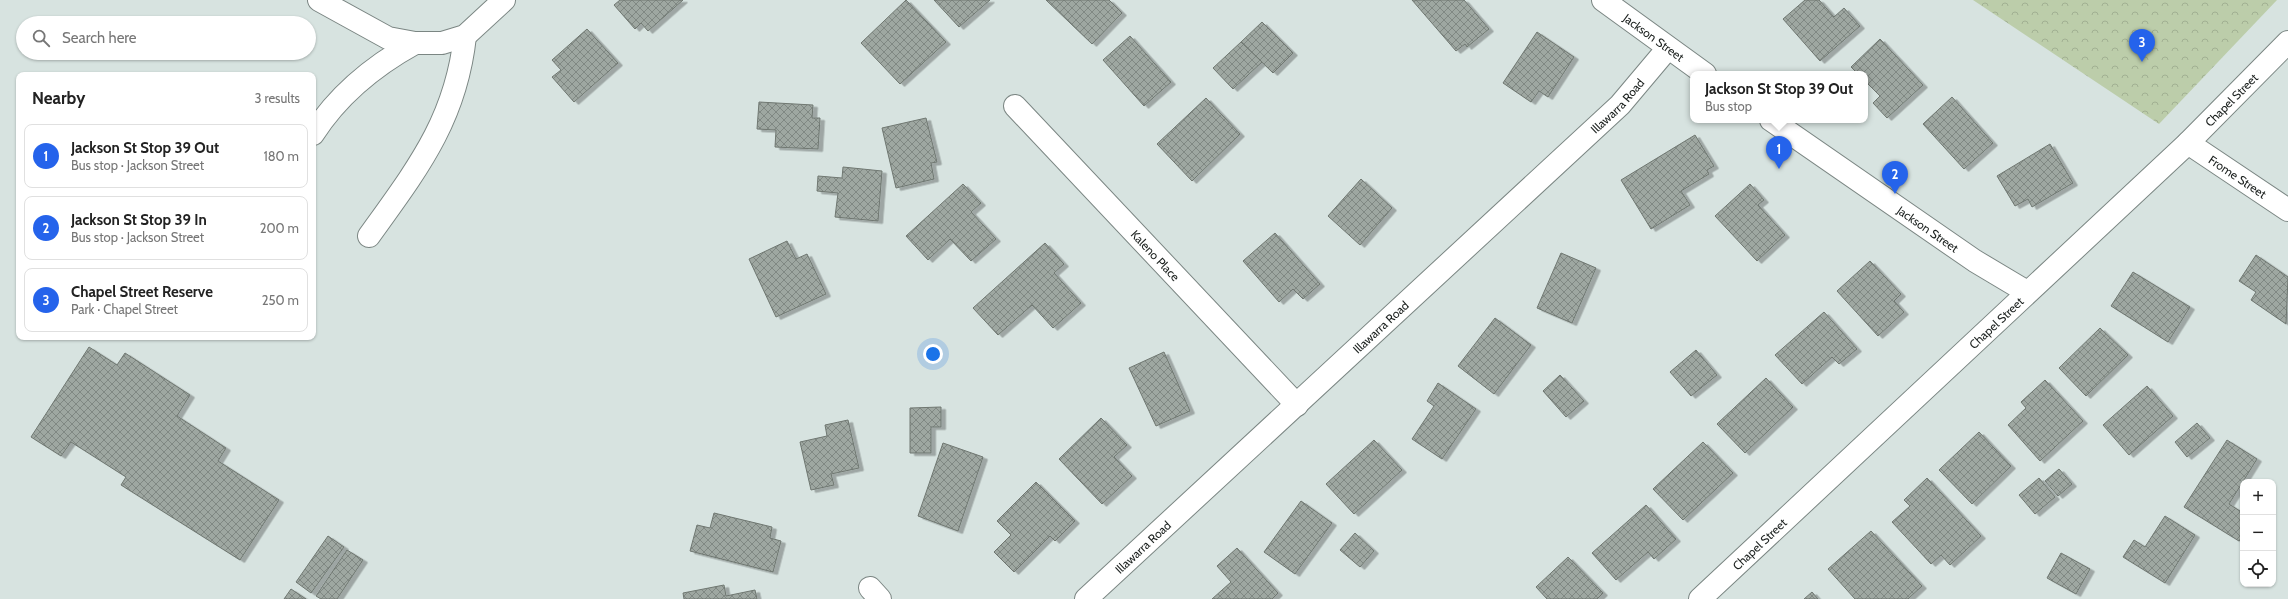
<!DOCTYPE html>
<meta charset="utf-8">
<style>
:root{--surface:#fff;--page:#f2f2f2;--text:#222;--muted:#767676;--line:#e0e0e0;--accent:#2563eb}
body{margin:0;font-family:Cabin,sans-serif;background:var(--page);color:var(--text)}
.controls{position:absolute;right:12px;bottom:12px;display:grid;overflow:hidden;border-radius:8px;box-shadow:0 1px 3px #0004}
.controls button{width:36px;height:36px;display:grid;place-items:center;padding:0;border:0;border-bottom:1px solid var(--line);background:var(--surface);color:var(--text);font:20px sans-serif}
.you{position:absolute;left:933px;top:354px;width:14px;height:14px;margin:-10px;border:3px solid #fff;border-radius:50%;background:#1a73e8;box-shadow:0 0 0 6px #1a73e833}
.badge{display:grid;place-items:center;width:26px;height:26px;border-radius:50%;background:var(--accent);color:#fff;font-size:13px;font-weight:700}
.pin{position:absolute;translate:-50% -33px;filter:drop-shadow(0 1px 2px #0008)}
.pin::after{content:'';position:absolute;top:21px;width:14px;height:12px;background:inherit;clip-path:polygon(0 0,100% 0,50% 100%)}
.popup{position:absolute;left:1690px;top:71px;width:178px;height:52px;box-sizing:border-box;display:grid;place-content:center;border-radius:8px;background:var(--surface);filter:drop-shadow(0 1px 3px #0005);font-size:13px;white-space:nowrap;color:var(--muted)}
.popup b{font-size:15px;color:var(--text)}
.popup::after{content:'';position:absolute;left:50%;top:100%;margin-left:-8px;border:8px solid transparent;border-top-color:var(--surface)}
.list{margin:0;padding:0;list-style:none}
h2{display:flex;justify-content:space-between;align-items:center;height:52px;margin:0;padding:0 16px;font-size:17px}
h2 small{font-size:13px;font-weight:400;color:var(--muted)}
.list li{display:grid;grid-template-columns:26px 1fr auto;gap:12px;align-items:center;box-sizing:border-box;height:64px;margin:0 8px 8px;padding:0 8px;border:1px solid var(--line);border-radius:8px}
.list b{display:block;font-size:15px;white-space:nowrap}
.list p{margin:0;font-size:13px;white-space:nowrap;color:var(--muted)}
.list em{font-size:13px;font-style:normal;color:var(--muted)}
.icon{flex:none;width:22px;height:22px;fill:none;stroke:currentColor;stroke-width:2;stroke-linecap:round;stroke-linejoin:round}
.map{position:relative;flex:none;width:2288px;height:599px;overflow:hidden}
.search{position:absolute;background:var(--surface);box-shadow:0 1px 3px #0004;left:16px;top:16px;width:300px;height:44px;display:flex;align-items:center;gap:10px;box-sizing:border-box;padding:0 14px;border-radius:22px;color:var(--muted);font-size:15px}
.panel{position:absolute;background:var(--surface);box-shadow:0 1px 3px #0004;left:16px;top:72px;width:300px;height:268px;border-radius:8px}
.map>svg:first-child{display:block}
</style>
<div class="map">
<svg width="2288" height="599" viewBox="0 0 2288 599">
<defs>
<pattern id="park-crowns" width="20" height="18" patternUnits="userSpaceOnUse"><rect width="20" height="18" fill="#bccdaa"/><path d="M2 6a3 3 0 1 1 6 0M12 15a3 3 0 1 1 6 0" fill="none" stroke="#a1b092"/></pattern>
<pattern id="building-cross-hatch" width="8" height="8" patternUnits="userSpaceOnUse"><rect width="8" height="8" fill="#9ea7a1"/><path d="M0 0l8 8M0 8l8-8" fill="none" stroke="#808883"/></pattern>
<filter id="shadow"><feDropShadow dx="4.5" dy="2.5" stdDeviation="0" flood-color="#0004"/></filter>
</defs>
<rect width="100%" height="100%" fill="#d7e3e0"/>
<path fill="url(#park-crowns)" d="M1973,0H2277L2159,124Z"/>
<g fill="url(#building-cross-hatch)" stroke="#6f7771" filter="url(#shadow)">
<path d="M620,0H683L648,31L641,23L635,29L614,5Z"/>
<path d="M906,0L946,42L900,84L861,43Z"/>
<path d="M934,0H990L959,27Z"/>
<path d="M1046,0H1109L1122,13L1092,44Z"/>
<path d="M1412,0H1464L1489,29L1467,47L1465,44L1456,51Z"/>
<path d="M1805,0H1819L1834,17L1844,8L1860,26L1820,61L1783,19Z"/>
<path d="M1262,22L1293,53L1273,73L1241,42Z"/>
<path d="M587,29L618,63L574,102L552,77L561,70L552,60Z"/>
<path d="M1537,32L1574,57L1548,97L1539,91L1531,102L1503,83Z"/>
<path d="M1130,36L1171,82L1144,106L1103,60Z"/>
<path d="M1880,39L1923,85L1887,118L1873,103L1880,96L1865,81V74H1858L1851,67Z"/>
<path d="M1241,42L1262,62L1233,89L1213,68Z"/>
<path d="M1952,97L1993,143L1964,169L1923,124Z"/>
<path d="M1206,98L1240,134L1192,181L1157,144Z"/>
<path d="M759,102L813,105L812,118H820L818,149L775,147L776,130L757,129Z"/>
<path d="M926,118L937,162L931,163L934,179L896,188L882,128Z"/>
<path d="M1695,135L1714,166L1707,170L1709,174L1681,191L1690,205L1651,229L1621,180Z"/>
<path d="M2050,144L2073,183L2032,207L2028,199L2015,206L1997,176Z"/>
<path d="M843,167L882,171L878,221L835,217L838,193L817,191L818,176L842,178Z"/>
<path d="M1361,179L1392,208L1360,245L1328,216Z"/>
<path d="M963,184L981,203L971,212L996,239L971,261L950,239L928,260L906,236Z"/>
<path d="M1750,184L1764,200L1758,205L1785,235L1757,261L1715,216Z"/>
<path d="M1275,233L1320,284L1303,299L1293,289L1279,302L1243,261Z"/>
<path d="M787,241L796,259L807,254L826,294L776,317L749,259Z"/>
<path d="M1045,243L1064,264L1054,273L1081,303L1053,328L1032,305L998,335L973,308Z"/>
<path d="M1561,253L1596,268L1572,323L1537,308Z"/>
<path d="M2256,255L2288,277L2286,324L2251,300L2256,292L2239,281Z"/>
<path d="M1870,261L1901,294L1894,301L1904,312L1878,336L1837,291Z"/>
<path d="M2133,272L2190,307L2168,342L2111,306Z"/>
<path d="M1824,312L1857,349L1839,364L1832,357L1802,384L1775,355Z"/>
<path d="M1495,318L1531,345L1494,394L1458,366Z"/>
<path d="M2100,328L2128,355L2086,396L2059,368Z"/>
<path d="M89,347L117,365L125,353L190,395L177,416L226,448L218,461L279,500L240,560L121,485L126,477L71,442L61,456L31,437Z"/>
<path d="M1696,350L1717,375L1691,396L1670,372Z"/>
<path d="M1164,352L1190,411L1156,426L1129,368Z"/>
<path d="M1560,375L1584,401L1566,417L1543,391Z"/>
<path d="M1766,378L1793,407L1745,453L1717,424Z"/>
<path d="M2045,380L2083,421L2040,461L2008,425L2026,408L2021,402Z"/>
<path d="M1438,383L1476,409L1442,459L1412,439L1434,406L1427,401Z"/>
<path d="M2147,386L2173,416L2129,455L2103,425Z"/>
<path d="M941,407V427H931V453H910V408Z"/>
<path d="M1101,418L1127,445L1114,457L1132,476L1102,504L1059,459Z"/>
<path d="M848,420L859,468L831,474L834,485L811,490L800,442L827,436L825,425Z"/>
<path d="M2197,423L2210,438L2187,457L2175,442Z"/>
<path d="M1979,432L2011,466L1972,504L1939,470Z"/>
<path d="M1374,440L1402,470L1354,514L1326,484Z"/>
<path d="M2227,440L2257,459L2229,504L2243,513V535L2239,541L2184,507Z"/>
<path d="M1703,442L1733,473L1683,520L1653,489Z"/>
<path d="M943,443L983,457L958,531L918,516Z"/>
<path d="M2059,469L2072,484L2058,496L2045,481Z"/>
<path d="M1927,478L1981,536L1950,565L1941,555L1931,564L1892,522L1910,506L1904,500Z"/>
<path d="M2039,478L2055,497L2035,514L2019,495Z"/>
<path d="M1036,482L1075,521L1055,541L1050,536L1014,572L994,552L1011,535L997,521Z"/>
<path d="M1301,501L1332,523L1295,574L1264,552Z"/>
<path d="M1646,505L1676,539L1654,559L1648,552L1616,580L1592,553Z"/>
<path d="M714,513L772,527L770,538L781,541L773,572L690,551L697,525L710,528Z"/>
<path d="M2165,516L2195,535L2165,583L2123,557L2134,540L2145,547Z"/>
<path d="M1871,531L1922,586L1908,599H1855L1828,569Z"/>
<path d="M1355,533L1374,551L1360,567L1340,550Z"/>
<path d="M328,536L344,547L311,593L296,582Z"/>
<path d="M1237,548L1278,593L1272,599H1212L1231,582L1217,566Z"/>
<path d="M347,550L363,560L337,599H321L316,596Z"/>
<path d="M2061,553L2090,569L2076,594L2047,578Z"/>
<path d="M1568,557L1603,593L1597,599H1547L1536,587Z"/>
<path d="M724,585L726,596L755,590L757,599H684L683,593Z"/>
<path d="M291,589L306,599H284Z"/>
<path d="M1812,592L1818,599H1804Z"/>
</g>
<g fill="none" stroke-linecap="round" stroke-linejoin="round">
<defs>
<g id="minor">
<path d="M319,0L388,38L415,43H442L465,36L504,0"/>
<path id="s1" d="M1603,0L1705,74"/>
<path id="s2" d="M1015,106L1297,405"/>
<path id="s3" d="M1771,120L1975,261L2027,292"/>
<path d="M313,134C338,95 375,65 415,43"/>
<path id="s4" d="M2188,143L2288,210"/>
<path d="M369,236C417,169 456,120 465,36"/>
<path d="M870,588L880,599"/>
<path id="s5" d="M1086,599L1620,105L1668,48"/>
<path id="s6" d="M1700,599L2188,143L2288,42"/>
</g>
</defs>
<use href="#minor" stroke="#7b8683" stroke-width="24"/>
<use href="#minor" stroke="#fff" stroke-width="22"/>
</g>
<g text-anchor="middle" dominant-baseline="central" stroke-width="3" stroke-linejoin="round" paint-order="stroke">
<g font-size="12" fill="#1b201e" stroke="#d7e3e0">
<text stroke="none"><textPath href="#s1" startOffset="63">Jackson Street</textPath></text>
<text stroke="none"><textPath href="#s6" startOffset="729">Chapel Street</textPath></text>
<text stroke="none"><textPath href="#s5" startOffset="725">Illawarra Road</textPath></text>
<text stroke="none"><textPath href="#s4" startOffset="60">Frome Street</textPath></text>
<text stroke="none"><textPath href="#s3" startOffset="191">Jackson Street</textPath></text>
<text stroke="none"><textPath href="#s2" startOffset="205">Kaleno Place</textPath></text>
<text stroke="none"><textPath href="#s6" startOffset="405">Chapel Street</textPath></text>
<text stroke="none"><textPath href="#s5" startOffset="401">Illawarra Road</textPath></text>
<text stroke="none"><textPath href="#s6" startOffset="81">Chapel Street</textPath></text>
<text stroke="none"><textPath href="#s5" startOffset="77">Illawarra Road</textPath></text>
</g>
</g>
</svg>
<div class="controls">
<button>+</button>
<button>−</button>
<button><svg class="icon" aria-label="locate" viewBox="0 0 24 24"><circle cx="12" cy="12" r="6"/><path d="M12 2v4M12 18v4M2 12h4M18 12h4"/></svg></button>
</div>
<div class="you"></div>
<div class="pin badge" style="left:1779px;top:169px">1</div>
<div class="popup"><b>Jackson St Stop 39 Out</b>Bus stop</div>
<div class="pin badge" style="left:1895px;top:194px">2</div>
<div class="pin badge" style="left:2142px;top:62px">3</div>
<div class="search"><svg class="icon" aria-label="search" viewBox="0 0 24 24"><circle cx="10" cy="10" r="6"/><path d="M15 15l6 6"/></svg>Search here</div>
<section class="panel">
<h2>Nearby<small>3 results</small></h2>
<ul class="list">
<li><span class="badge">1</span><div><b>Jackson St Stop 39 Out</b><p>Bus stop · Jackson Street</p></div><em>180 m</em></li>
<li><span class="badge">2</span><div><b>Jackson St Stop 39 In</b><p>Bus stop · Jackson Street</p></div><em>200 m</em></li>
<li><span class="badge">3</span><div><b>Chapel Street Reserve</b><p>Park · Chapel Street</p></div><em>250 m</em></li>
</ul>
</section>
</div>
